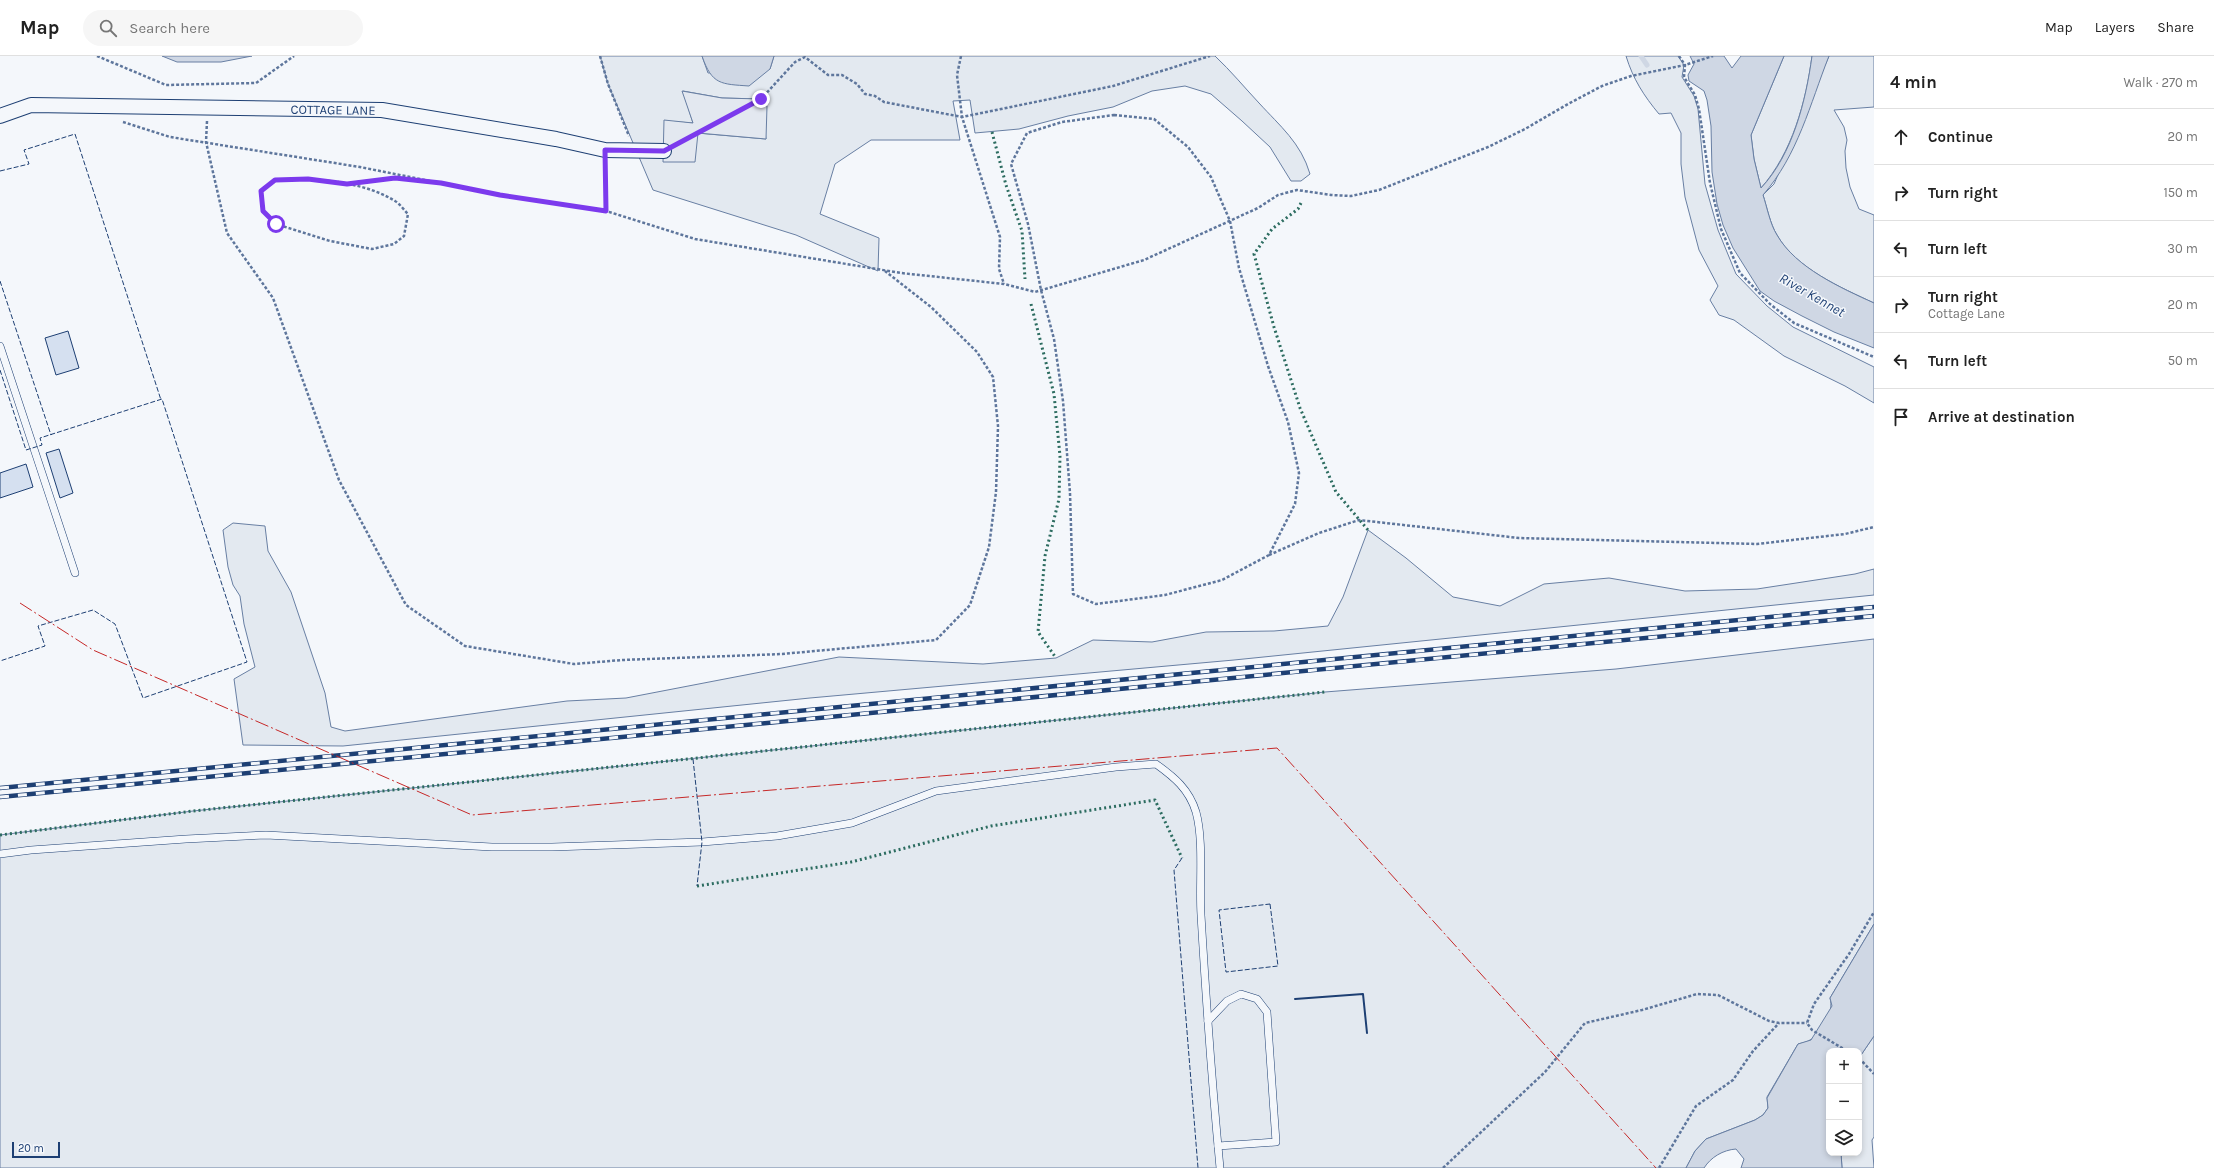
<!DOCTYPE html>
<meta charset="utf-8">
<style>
:root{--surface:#fff;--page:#f6f6f6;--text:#222;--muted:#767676;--line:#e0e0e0}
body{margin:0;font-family:Karla,sans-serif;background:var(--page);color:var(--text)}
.controls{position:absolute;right:12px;bottom:12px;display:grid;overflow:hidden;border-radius:8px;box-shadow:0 2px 6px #0003}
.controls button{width:36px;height:36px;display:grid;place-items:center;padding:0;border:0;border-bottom:1px solid var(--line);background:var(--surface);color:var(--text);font:20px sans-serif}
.scale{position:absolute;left:12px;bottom:10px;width:48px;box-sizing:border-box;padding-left:4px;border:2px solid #1d3f73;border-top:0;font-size:11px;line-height:14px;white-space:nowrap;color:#1d3f73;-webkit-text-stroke:3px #f4f7fb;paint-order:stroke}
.stop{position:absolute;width:12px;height:12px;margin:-9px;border:3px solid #7c3aed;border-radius:50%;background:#fff}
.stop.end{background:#7c3aed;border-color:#fff;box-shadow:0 1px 4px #0008}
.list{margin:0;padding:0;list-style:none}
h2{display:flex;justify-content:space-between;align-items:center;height:52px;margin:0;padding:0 16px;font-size:17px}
h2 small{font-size:13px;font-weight:400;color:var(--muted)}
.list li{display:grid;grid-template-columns:26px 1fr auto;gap:12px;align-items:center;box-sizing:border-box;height:56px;padding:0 16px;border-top:1px solid var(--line)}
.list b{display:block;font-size:15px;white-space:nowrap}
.list p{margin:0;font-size:13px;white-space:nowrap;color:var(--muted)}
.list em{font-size:13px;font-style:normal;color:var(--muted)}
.icon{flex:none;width:22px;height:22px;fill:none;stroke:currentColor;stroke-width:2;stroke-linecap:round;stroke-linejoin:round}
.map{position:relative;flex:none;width:1874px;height:1112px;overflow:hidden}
header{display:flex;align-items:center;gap:24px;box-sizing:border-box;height:56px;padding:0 20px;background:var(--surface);border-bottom:1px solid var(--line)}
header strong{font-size:19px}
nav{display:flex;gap:22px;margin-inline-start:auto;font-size:14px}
.search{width:280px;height:36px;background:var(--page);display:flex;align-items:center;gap:10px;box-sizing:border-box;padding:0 14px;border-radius:22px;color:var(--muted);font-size:15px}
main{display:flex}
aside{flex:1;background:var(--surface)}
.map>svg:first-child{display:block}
</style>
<header>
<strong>Map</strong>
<div class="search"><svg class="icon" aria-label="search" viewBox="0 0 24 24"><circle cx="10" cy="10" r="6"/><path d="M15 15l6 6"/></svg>Search here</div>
<nav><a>Map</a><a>Layers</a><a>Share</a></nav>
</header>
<main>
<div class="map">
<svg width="1874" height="1112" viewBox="0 0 1874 1112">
<rect width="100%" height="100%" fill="#f4f7fb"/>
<g fill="#e3e9f0" stroke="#687fa3" fill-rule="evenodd">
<path d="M600,0H702L708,17L770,13L774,0H1215C1231,15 1244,31 1259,47C1280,70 1301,87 1310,118L1301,125H1291L1270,91L1242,65L1211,38L1185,30L1152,35L1113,51L1068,60L1019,73L975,77L970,44L953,45L960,84H871L835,108L820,158L879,182L878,215L796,179L653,134L608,28ZM683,35L722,42L761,43L766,83L697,77L664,65L693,67Z"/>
<path d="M1626,0H1678L1684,9L1682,21L1694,40L1698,53L1705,128L1718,174L1736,218L1767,250L1793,271L1874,311V347L1845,330L1784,300L1734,264L1719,259L1710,244L1718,230L1699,194L1685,141L1681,108V77L1671,57L1659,58C1644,40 1633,23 1626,0Z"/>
<path d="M1784,0H1812C1806,46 1792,97 1761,132L1754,103L1751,79Z"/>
<path d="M1829,0H1874V51L1834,54L1844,71L1847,84L1845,95L1846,112L1850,131L1859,153L1874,159V247C1842,232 1795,212 1777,179C1770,168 1767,151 1763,139L1774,128Z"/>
<path d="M233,467L265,470L268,495L291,536L325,637L331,671L345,675L567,645L626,642L839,601L983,608L1056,602L1093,584L1152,586L1206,576L1274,575L1328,570L1343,541L1368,474L1406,502L1453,541L1500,550L1544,528L1609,522L1685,535L1757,533L1855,518L1874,513V539L1234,604L810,642L343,690L243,689L234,623L255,611L244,568L240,540L233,529L228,511L223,474Z"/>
<path d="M1874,583V868L1830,942C1834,955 1824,977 1810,984C1807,986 1802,987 1798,988L1767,1041L1768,1052L1763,1059L1755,1064L1706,1083L1695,1095L1686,1112H0V779L193,755L1325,636L1616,613Z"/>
<path d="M1874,980V1081L1872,1084L1874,1112H1842L1841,1097H1859V1002Z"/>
</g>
<path fill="#e3e8f0" stroke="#687fa3" d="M682,35L722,42L761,43L767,50L766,83L698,77L695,106H663L664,64L693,67Z"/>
<g fill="#cfd7e4" stroke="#687fa3">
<path d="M162,0H252L221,6H177Z"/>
<path d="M702,0H774L770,13L749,30C721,28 712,29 702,0Z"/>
<path d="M1690,0H1724L1732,12L1741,0H1784L1751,79L1754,103L1761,132C1793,98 1806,44 1812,0H1829C1810,48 1798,99 1763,139C1767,151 1770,168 1777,179C1796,212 1841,232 1874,247V292L1834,276L1802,260L1774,245L1760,235L1733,192L1723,169L1717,148L1712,116L1711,70L1707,44L1704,35L1689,25L1688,19L1694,8Z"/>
<path d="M1874,868V980L1859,1002V995H1829V1097H1841L1842,1112H1741L1744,1103L1736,1093C1723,1094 1711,1101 1704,1112H1686L1695,1095L1706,1083L1755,1064L1763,1059L1768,1052L1767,1042L1798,988L1811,984L1832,950L1830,942Z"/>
</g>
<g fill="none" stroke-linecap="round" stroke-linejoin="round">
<path stroke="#cfd7e4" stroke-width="5" d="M1641,0L1647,9"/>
</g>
<g fill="#d5e0f0" stroke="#1d3f73">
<path d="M68,275L79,312L56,319L45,282Z"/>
<path d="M59,393L73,437L60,442L46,397Z"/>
<path d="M26,408L33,431L0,442V417Z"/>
</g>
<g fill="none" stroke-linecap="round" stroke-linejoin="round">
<defs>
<g id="service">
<path d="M0,290L75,517"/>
<path d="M0,798L31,794L186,783L266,779L492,791H552L702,786L777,780L852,767L936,735L1116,711L1156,708C1174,721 1189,733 1196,756C1204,785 1199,828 1201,859C1206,943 1212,1028 1220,1112"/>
<path d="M1208,965L1227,945L1241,938L1257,943L1267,956L1276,1086L1218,1090"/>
</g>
<g id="minor">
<path id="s1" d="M0,60L31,49L382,54L556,83L605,94L664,95"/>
</g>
</defs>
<use href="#service" stroke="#1d3f73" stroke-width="8"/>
<use href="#minor" stroke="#1d3f73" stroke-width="16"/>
<g stroke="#5e769c" stroke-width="2.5" stroke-dasharray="3 2" stroke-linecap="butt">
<path d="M97,0L166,29L256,27L294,0"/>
<path d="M600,0L608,28L629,80"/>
<path d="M961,0L957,19L962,61L1000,181L999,213L1004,228"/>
<path d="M1679,0L1685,9L1684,21L1695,39L1699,53L1710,127L1721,173L1740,217L1770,248L1794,267L1874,301"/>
<path d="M1114,59L1154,63L1188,91L1211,121L1230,165L1239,212L1268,310L1288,366L1299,417L1295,448L1269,499L1222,524L1165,539L1096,548L1073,538L1070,437L1063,345L1054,283L1041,234L1028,168L1011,108L1027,77L1062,66Z"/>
<path d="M207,65L206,86L227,177L273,242L339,424L406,549L465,590L574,608L622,604L782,598L936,584L970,549L989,491L996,436L998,370L993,321L977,296L931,251L885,215"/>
<path d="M123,66L170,81L360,111L500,139L606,155"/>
<path d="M676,88L761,43L795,6L805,1L828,19H842L857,28L865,38L875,40L884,46L962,61L1113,30L1210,0"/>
<path d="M605,108L606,155L695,183L901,217L1004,228L1035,236L1144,204L1258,152L1278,139L1297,134L1331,139L1351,140L1379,134L1488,91L1525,73L1568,48L1602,30L1631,20L1685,9L1713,0"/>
<path d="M308,123C337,125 369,129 395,145C400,148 404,154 408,158L404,180L394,188L372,193L330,185L276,168L263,155L261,135L275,124Z"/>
<path d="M350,127L395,122L425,125"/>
<path d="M1269,499L1319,477L1359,464L1519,482L1757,488L1845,478L1874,471"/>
<path d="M1847,995L1812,974L1807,967L1814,948L1849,898L1874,856"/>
<path d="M1859,1002L1874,1018"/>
<path d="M1443,1112L1545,1016L1585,967L1642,954L1697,938L1718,939L1769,965L1779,967H1807"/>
<path d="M1659,1112L1696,1050L1733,1024L1753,995L1779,967"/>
</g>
<use href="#service" stroke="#f4f7fb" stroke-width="7"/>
<use href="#minor" stroke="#f4f7fb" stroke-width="14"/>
<defs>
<g id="rail">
<path d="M0,732L1874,551"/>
<path d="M0,741L1874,560"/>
</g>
</defs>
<use href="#rail" stroke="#1d3f73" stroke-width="4.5"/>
<use href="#rail" stroke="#f4f7fb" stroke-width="3" stroke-dasharray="9" stroke-linecap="butt"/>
<g stroke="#2c6c60" stroke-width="3" stroke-dasharray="2 3" stroke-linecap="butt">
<path d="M992,76L1006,129L1022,175L1025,223"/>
<path d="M1301,147L1298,153L1272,173L1254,198L1274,271L1300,352L1336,436L1368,474"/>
<path d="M1031,248L1054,338L1060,400L1059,443L1045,500L1038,576L1056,602"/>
<path d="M0,779L193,755L1325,636"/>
<path d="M697,830L851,806L991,770L1155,744L1182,802"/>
</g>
<g stroke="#1d3f73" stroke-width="1" stroke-dasharray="5 2" stroke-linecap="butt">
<path d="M0,115L29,108L24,94L75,78L161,344"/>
<path d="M0,225L51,379L52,378"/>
<path d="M0,314L26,394L42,389L40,382L162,343L247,606L143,642L115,568L93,554L38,570L45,590L0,605"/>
<path d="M693,703L702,786L697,830"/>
<path d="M1182,802L1174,814L1198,1112"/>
<path d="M1270,848L1278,910L1226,916L1219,854Z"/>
</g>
<path stroke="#1d3f73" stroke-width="2" d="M1295,943L1363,938L1367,977"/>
<path stroke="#c62828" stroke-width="1" stroke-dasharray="14 3 2 3" stroke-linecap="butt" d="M20,547L93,594L472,759L1277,692L1656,1112"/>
</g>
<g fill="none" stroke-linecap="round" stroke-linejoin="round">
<path stroke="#7c3aed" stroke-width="5" d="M276,168L263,155L261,135L275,124L308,123L347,128L395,122L441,127L500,139L606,155L605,94L664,95L761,43"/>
</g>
<g text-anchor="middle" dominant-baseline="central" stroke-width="3" stroke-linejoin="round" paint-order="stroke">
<g font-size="13" fill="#1d3f73" stroke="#f4f7fb">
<text stroke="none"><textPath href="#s1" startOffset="335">COTTAGE LANE</textPath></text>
</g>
<g font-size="14" font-style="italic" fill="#1d3f73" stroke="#f4f7fb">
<text transform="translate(1812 239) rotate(30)">River Kennet</text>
</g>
</g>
</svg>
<div class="controls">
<button>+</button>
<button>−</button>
<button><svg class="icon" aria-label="layers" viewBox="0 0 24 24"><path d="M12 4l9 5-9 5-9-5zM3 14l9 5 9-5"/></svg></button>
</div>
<div class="scale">20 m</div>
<div class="stop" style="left:276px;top:168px"></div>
<div class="stop end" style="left:761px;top:43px"></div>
</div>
<aside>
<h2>4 min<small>Walk · 270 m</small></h2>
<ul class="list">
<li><svg class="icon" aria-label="ahead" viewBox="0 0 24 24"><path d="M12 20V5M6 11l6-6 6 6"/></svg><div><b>Continue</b></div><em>20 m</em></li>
<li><svg class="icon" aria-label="right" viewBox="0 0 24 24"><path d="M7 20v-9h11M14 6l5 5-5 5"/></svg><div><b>Turn right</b></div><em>150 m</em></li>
<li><svg class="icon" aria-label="left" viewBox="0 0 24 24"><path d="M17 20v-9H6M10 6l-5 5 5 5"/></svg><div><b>Turn left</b></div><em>30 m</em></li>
<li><svg class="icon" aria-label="right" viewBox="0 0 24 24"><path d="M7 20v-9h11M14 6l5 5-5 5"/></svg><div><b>Turn right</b><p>Cottage Lane</p></div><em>20 m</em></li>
<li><svg class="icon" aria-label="left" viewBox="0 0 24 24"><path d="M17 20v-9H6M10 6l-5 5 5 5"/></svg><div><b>Turn left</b></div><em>50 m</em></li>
<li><svg class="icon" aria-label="arrive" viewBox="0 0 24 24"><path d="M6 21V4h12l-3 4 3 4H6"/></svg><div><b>Arrive at destination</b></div></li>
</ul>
</aside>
</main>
